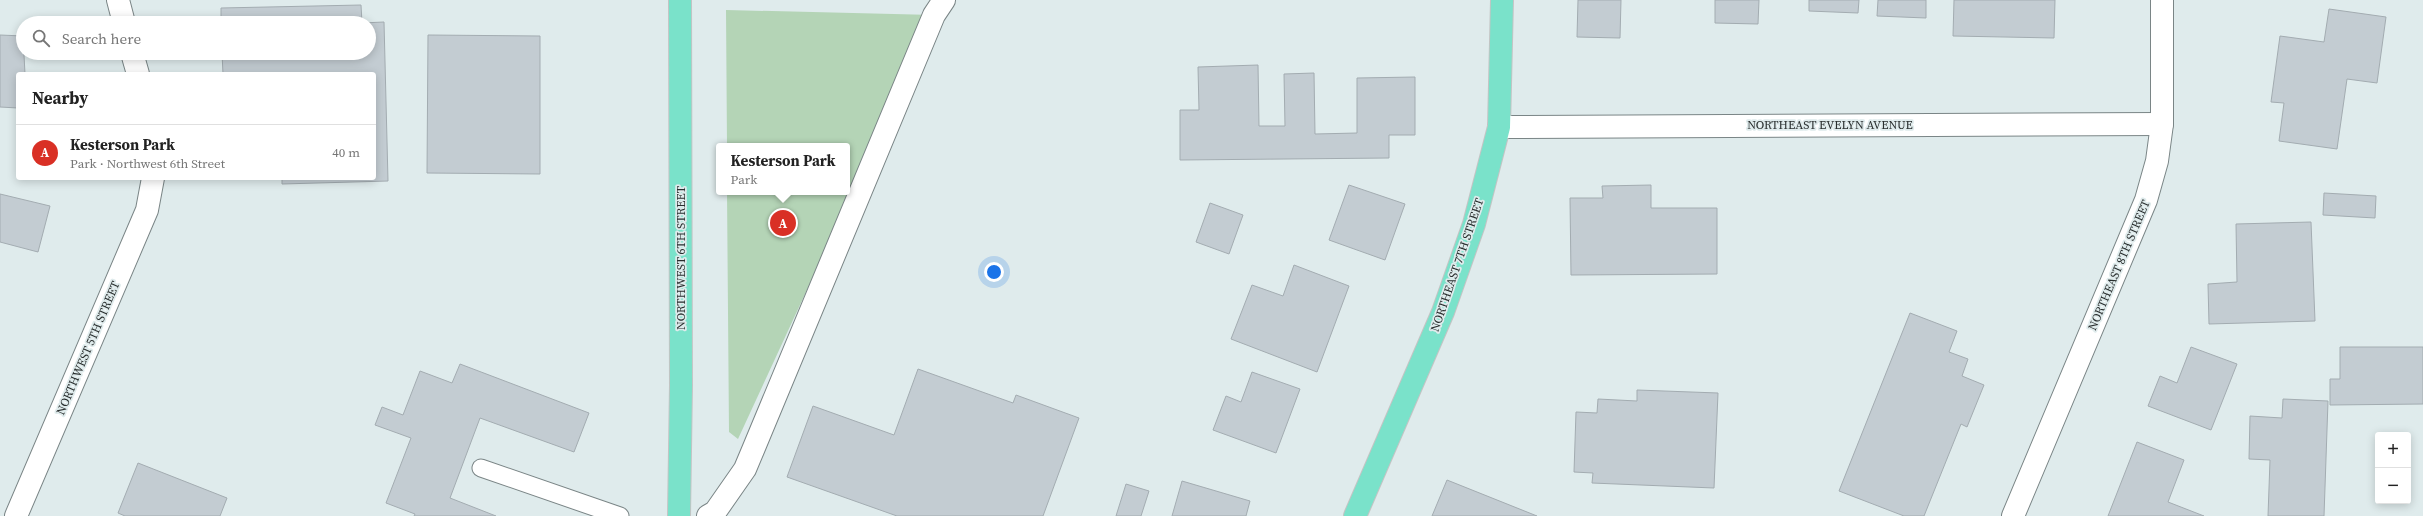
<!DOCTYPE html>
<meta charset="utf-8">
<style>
:root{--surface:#fff;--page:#f2f2f2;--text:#222;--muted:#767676;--line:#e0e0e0;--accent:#d93025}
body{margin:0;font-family:"Source Serif 4",serif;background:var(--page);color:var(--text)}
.controls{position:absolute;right:12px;bottom:12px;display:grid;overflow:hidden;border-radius:4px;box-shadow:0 2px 10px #0003}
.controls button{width:36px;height:36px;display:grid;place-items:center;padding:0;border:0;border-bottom:1px solid var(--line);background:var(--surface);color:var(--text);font:20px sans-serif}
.you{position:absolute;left:994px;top:272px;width:14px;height:14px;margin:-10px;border:3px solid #fff;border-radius:50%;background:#1a73e8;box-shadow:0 0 0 6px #1a73e833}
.badge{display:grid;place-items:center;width:26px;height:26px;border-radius:50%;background:var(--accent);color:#fff;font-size:13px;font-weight:700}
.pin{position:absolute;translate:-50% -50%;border:2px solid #fff;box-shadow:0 1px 4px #0006}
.popup{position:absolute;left:716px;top:143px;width:134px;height:52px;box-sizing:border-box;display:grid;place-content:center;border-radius:4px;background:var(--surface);filter:drop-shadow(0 1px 3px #0005);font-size:13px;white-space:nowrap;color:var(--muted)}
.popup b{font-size:15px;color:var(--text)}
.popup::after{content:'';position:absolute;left:50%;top:100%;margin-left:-8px;border:8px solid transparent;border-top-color:var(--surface)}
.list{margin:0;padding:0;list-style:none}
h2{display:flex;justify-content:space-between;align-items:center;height:52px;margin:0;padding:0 16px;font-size:17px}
h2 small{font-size:13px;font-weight:400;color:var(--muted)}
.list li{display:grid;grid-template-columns:26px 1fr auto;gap:12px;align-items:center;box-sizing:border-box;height:56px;padding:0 16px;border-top:1px solid var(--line)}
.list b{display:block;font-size:15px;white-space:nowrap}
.list p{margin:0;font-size:13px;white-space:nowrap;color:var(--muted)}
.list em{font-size:13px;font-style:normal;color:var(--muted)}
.icon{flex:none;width:22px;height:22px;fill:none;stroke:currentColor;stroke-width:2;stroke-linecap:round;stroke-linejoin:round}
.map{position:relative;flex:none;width:2423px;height:516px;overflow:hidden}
.search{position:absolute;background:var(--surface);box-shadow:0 2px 10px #0003;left:16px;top:16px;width:360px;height:44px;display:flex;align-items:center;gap:10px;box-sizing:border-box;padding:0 14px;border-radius:22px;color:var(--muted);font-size:15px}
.panel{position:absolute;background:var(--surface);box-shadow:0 2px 10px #0003;left:16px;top:72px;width:360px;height:108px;border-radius:4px}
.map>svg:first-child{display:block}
</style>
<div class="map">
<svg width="2423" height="516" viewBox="0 0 2423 516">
<rect width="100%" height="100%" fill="#dfebec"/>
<path fill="#b4d4b6" d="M726,10L934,15L738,439L729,432L727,192H847V146H727Z"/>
<g fill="#c3ccd2" stroke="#a3acb1">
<path d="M1578,0H1621L1620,38L1577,37Z"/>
<path d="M1715,0H1759L1758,24L1715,23Z"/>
<path d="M1809,0H1859L1858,13L1809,11Z"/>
<path d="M1878,0H1926V18L1877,16Z"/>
<path d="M1954,0H2055L2054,38L1953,36Z"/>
<path d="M361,5L362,23L384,22L388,181L282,184V178H374V74H223L222,53H369V23H221V8Z"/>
<path d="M2329,9L2386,17L2377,83L2347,79L2337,149L2279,141L2284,103L2271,102L2280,36L2324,42Z"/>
<path d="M0,35L23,36L25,74H18V108L0,107Z"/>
<path d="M428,35L540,36V174L427,173Z"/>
<path d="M1258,65L1259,126H1285L1284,74L1314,73L1315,134L1357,133V78L1415,77V135H1389V158L1180,160V110H1199L1198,67Z"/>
<path d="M1349,185L1405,204L1385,260L1329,240Z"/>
<path d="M1651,185V208H1717V274L1571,275L1570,198H1603L1602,186Z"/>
<path d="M2324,193L2376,196L2375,218L2323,215Z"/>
<path d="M0,194L50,206L38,252L0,242Z"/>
<path d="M1210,203L1243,215L1229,254L1196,242Z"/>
<path d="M2311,222L2315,321L2209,324L2208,284L2237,282L2236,224Z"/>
<path d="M1294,265L1349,286L1317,372L1231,339L1252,285L1283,296Z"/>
<path d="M1910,313L1957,331L1949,352L1968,359L1962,376L1984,385L1967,427L1961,424L1924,516H1904L1839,491Z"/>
<path d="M2191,347L2237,364L2211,430L2148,406L2160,376L2177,383Z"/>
<path d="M2340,347H2423V404L2330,405V379H2340Z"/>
<path d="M460,364L589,413L574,452L480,418L450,498L496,516H414L415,514L386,503L411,438L375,425L382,407L403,415L420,371L452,383Z"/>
<path d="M918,369L1013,403L1016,395L1079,418L1043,516H897L787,477L813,406L894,435Z"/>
<path d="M1252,372L1300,389L1276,453L1213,430L1226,396L1241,402Z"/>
<path d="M1637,390L1718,393L1714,488L1592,483L1593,473L1574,472L1576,412L1597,413L1598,399L1637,401Z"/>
<path d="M2283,399L2328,401L2324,516H2268L2270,460L2249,459L2250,416L2282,418Z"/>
<path d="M2137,442L2184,460L2168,502L2204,516H2108Z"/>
<path d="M138,463L227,498L220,516H125L118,513Z"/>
<path d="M1447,480L1537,516H1432Z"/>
<path d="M1182,481L1250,501L1246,516H1172Z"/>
<path d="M1126,484L1149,491L1141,516H1116Z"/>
</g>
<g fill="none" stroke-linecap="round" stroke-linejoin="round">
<defs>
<path id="service" d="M481,468L620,516"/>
<g id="minor">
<path d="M118,0L124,23"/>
<path d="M132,53L138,74"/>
<path d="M1499,127L2162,124"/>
<path d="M16,516L147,210L153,178"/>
<path d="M708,516L715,512L745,469L753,450L934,15L944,0"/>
<path d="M2013,516L2146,200L2157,161L2162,124V0"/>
</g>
<g id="trunk">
<path d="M679,516L681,385L680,0"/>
<path d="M1355,516L1443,312L1474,224L1499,127L1502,0"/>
</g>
</defs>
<use href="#service" stroke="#7a8586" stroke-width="19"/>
<use href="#minor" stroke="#7a8586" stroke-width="24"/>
<use href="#trunk" stroke="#c3c4c4" stroke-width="24"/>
<use href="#service" stroke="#fff" stroke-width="17"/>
<use href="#minor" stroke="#fff" stroke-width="22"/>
<use href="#trunk" stroke="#7ae2ca" stroke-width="22"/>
</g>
<g text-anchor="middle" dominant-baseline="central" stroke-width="3.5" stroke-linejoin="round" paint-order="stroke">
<g font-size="12" fill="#292e2e" stroke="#dfebec">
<text x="1830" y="125">NORTHEAST EVELYN AVENUE</text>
<text transform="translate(681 258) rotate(-90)">NORTHWEST 6TH STREET</text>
<text transform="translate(1457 265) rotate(-71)">NORTHEAST 7TH STREET</text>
<text transform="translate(2119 265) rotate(-67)">NORTHEAST 8TH STREET</text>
<text transform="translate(88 348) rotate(-67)">NORTHWEST 5TH STREET</text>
</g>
</g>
</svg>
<div class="controls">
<button>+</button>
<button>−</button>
</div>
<div class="you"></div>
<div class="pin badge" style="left:783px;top:223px">A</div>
<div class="popup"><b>Kesterson Park</b>Park</div>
<div class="search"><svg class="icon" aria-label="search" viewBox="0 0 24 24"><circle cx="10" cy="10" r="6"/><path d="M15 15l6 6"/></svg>Search here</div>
<section class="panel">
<h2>Nearby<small></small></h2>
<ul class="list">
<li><span class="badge">A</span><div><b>Kesterson Park</b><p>Park · Northwest 6th Street</p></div><em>40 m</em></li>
</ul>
</section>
</div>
